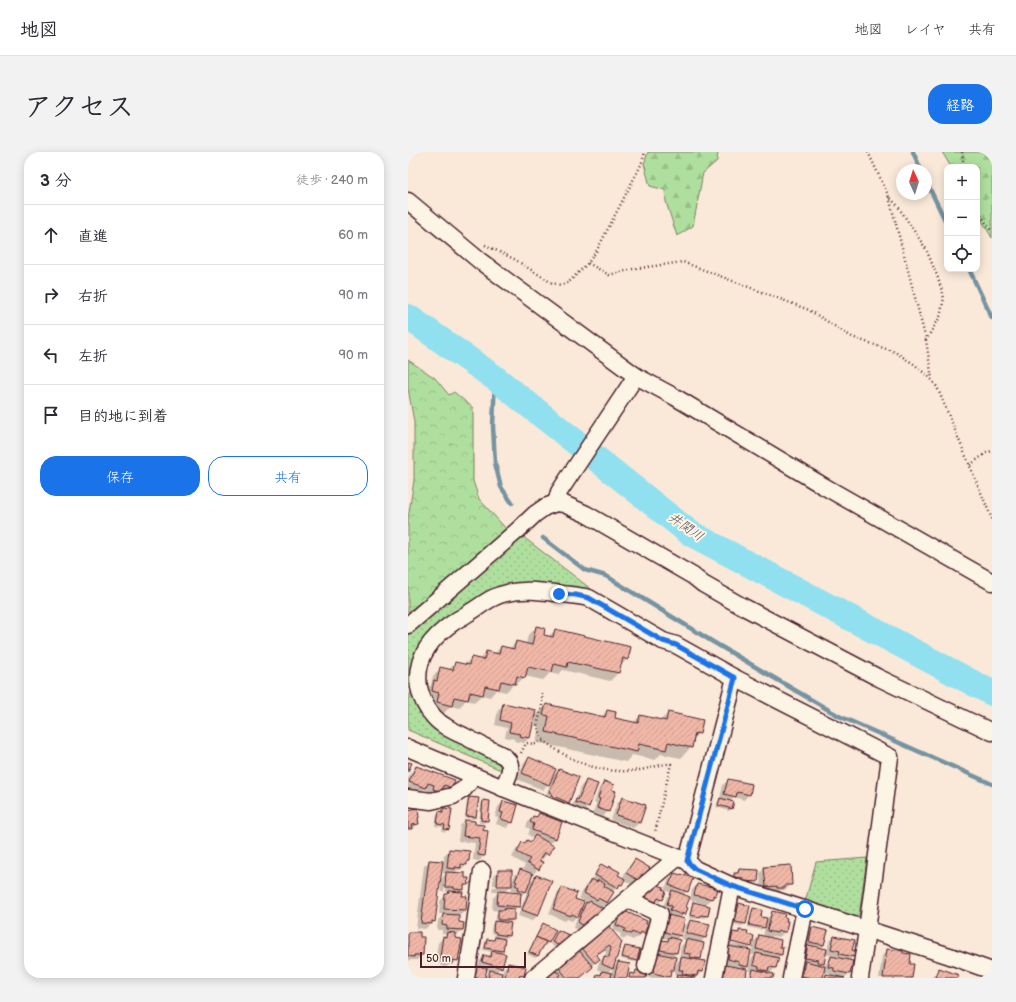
<!DOCTYPE html>
<html lang="ja">
<meta charset="utf-8">
<style>
:root{--surface:#fff;--page:#f2f2f3;--text:#2b2b33;--muted:#7c7c81;--line:#e1e1e2;--accent:#1a73e8}
body{margin:0;font-family:"Balsamiq Sans","Klee One",sans-serif;background:var(--page);color:var(--text)}
.controls{position:absolute;right:12px;top:12px;display:grid;overflow:hidden;border-radius:8px;box-shadow:0 2px 10px #0003}
.controls button{width:36px;height:36px;display:grid;place-items:center;padding:0;border:0;border-bottom:1px solid var(--line);background:var(--surface);color:var(--text);font:20px sans-serif}
.compass{position:absolute;left:488px;top:12px;width:36px;height:36px;border-radius:50%;background:var(--surface);box-shadow:0 2px 10px #0003;rotate:356deg}
.scale{position:absolute;left:12px;bottom:10px;width:106px;box-sizing:border-box;padding-left:4px;border:2px solid #4a1f2b;border-top:0;font-size:11px;line-height:14px;white-space:nowrap;color:#4a1f2b;-webkit-text-stroke:3px #fcf5e5;paint-order:stroke}
.stop{position:absolute;width:12px;height:12px;margin:-9px;border:3px solid #1a73e8;border-radius:50%;background:#fff}
.stop.end{background:#1a73e8;border-color:#fff;box-shadow:0 1px 4px #0008}
.list{margin:0;padding:0;list-style:none}
h2{display:flex;justify-content:space-between;align-items:center;height:52px;margin:0;padding:0 16px;font-size:17px}
h2 small{font-size:13px;font-weight:400;color:var(--muted)}
.list li{display:grid;grid-template-columns:26px 1fr auto;gap:12px;align-items:center;box-sizing:border-box;height:60px;padding:0 16px;border-top:1px solid var(--line)}
.list b{display:block;font-size:15px;white-space:nowrap}
.list em{font-size:13px;font-style:normal;color:var(--muted)}
.actions{display:flex;gap:8px;padding:12px 16px}
.actions a{flex:1;padding:9px 0;border:1px solid var(--accent);border-radius:16px;text-align:center;font-size:14px;color:var(--accent)}
.actions .main{background:var(--accent);color:#fff}
.icon{flex:none;width:22px;height:22px;fill:none;stroke:currentColor;stroke-width:2;stroke-linecap:round;stroke-linejoin:round}
.map{position:relative;flex:none;width:584px;height:826px;overflow:hidden;border-radius:16px}
header{display:flex;align-items:center;gap:24px;box-sizing:border-box;height:56px;padding:0 20px;background:var(--surface);border-bottom:1px solid var(--line)}
header strong{font-size:19px}
nav{display:flex;gap:22px;margin-inline-start:auto;font-size:14px}
.intro{display:flex;align-items:center;justify-content:space-between;box-sizing:border-box;height:96px;padding:0 24px}
h1{margin:0;font-size:28px}
.button{padding:10px 18px;border-radius:16px;background:var(--accent);color:#fff;font-size:14px;font-weight:700}
main{display:flex;gap:24px;padding:0 24px}
aside{flex:1;background:var(--surface);border-radius:16px;box-shadow:0 2px 10px #0003}
.map>svg:first-child{display:block}
</style>
<header>
<strong>地図</strong>
<nav><a>地図</a><a>レイヤ</a><a>共有</a></nav>
</header>
<div class="intro"><h1>アクセス</h1><a class="button">経路</a></div>
<main>
<aside>
<h2>3 分<small>徒歩 · 240 m</small></h2>
<ul class="list">
<li><svg class="icon" aria-label="ahead" viewBox="0 0 24 24"><path d="M12 20V5M6 11l6-6 6 6"/></svg><div><b>直進</b></div><em>60 m</em></li>
<li><svg class="icon" aria-label="right" viewBox="0 0 24 24"><path d="M7 20v-9h11M14 6l5 5-5 5"/></svg><div><b>右折</b></div><em>90 m</em></li>
<li><svg class="icon" aria-label="left" viewBox="0 0 24 24"><path d="M17 20v-9H6M10 6l-5 5 5 5"/></svg><div><b>左折</b></div><em>90 m</em></li>
<li><svg class="icon" aria-label="arrive" viewBox="0 0 24 24"><path d="M6 21V4h12l-3 4 3 4H6"/></svg><div><b>目的地に到着</b></div></li>
</ul>
<div class="actions"><a class="main">保存</a><a>共有</a></div>
</aside>
<div class="map">
<svg width="584" height="826" viewBox="0 0 584 826">
<defs>
<pattern id="grass-dots" width="8" height="8" patternUnits="userSpaceOnUse"><rect width="8" height="8" fill="#afdf9e"/><path d="M2 2h.1M6 6h.1" fill="none" stroke="#98bf88" stroke-width="1.8" stroke-linecap="round"/></pattern>
<pattern id="forest-firs" width="22" height="20" patternUnits="userSpaceOnUse"><rect width="22" height="20" fill="#afdf9e"/><path d="M5 1l3.5 6h-7zM16 11l3.5 6h-7z" fill="#98bf88"/></pattern>
<pattern id="park-crowns" width="20" height="18" patternUnits="userSpaceOnUse"><rect width="20" height="18" fill="#afdf9e"/><path d="M2 6a3 3 0 1 1 6 0M12 15a3 3 0 1 1 6 0" fill="none" stroke="#98bf88"/></pattern>
<pattern id="building-hatch" width="6" height="6" patternUnits="userSpaceOnUse"><rect width="6" height="6" fill="#f0b7a7"/><path d="M-1 1l2-2M0 6l6-6M5 7l2-2" fill="none" stroke="#cf9d90"/></pattern>
</defs>
<rect width="100%" height="100%" fill="#fae9d9"/>
<filter id="ink" filterUnits="userSpaceOnUse"><feTurbulence type="fractalNoise" baseFrequency=".025" numOctaves="2"/><feDisplacementMap in="SourceGraphic" scale="8" xChannelSelector="R" yChannelSelector="G"/><feConvolveMatrix kernelMatrix="1 2 1 2 8 2 1 2 1" color-interpolation-filters="sRGB"/></filter>
<g filter="url(#ink)">
<g fill="url(#grass-dots)" stroke="#7c7f64">
<path d="M114,384L183,437L162,435L110,432L77,442L24,477L15,488L6,503L3,516V536L28,577L93,612V618L0,578V547L4,538L0,536V482Z"/>
<path d="M459,706L451,764L446,766L397,750L408,710Z"/>
</g>
<g fill="url(#forest-firs)" stroke="#7c7f64">
<path d="M240,0H310L309,9L295,21L285,74L269,84L258,50L257,38L242,34L236,12Z"/>
<path d="M534,0H584V86L569,60V15H543Z"/>
</g>
<path fill="url(#park-crowns)" stroke="#7c7f64" d="M0,208L27,226L41,243L46,240L65,256V329L71,347L101,380L0,460V367L6,328V270L0,236Z"/>
<g fill="#0003" fill-rule="evenodd">
<path d="M129,475L134,484L140,485L147,478L219,507L212,515L210,521L202,529L155,518L150,523L142,521L135,528L117,524L108,533H105L98,540L88,538L82,545L74,543L66,550L58,548L51,556L43,554L36,561L22,558L19,537L23,533L25,524L33,516L40,518L48,511L56,513L63,506L71,508L78,501L86,502L93,495L101,497L108,490L118,492L120,483Z"/>
<path d="M96,552L125,565L138,553L193,565L199,559L206,567L225,571L232,564L253,568L260,561L291,581L285,587L283,595L273,606L253,602L247,608L224,603L218,610L128,590L131,575L124,573L121,586L116,591L106,589L107,587L97,585L99,576L87,573L90,558Z"/>
<path d="M121,606L143,626L151,618L160,650L155,655L137,646L143,629L135,638L109,627L116,611Z"/>
<path d="M8,615L43,636L38,641L20,642L21,639L16,637L12,641L0,637V627L3,620Z"/>
<path d="M320,628L341,642L336,648L326,645L322,649L323,656L321,659L308,655L310,649L312,647L315,633Z"/>
<path d="M178,629L180,655L175,660L163,655L167,649L173,634Z"/>
<path d="M196,630L200,659L195,665L185,661L188,652L186,651L191,636Z"/>
<path d="M62,646L68,665L65,667L57,666L59,648Z"/>
<path d="M214,646L236,654L231,671L225,676L203,668L209,651Z"/>
<path d="M76,649L81,650L79,669L76,671H71L73,652Z"/>
<path d="M95,650L104,670L99,676L88,672L90,666L87,665L90,655Z"/>
<path d="M36,657L40,677L37,680L34,679L35,675L27,674L29,662Z"/>
<path d="M0,659L10,666L9,667L10,672L5,677H1L0,679Z"/>
<path d="M131,662L148,686L141,692L139,702L134,708L132,706L130,709V717L125,722L120,732L128,724L142,729L129,764L124,769L110,764L120,737L112,745L111,754L106,760L105,768L102,770L100,783L98,786H96L94,799L91,802L93,815L88,821L94,822L95,817L100,812L115,823L112,826H62L70,815L71,810L76,804L79,805L84,800L75,798L77,790L79,788H85L88,785H86V782L83,781L84,772L86,770H88V762L92,759L84,758L85,746L91,739H84L85,735H99V733H85V724L90,719L103,733L107,723L112,718L120,721V720L115,717L117,713L104,705L109,696L115,691L116,692L121,690L126,686L120,683L122,677L118,675L120,670L125,665L127,666ZM102,734L104,735L103,738L110,741H96ZM78,818L82,819L77,825Z"/>
<path d="M57,669L66,673L75,674L76,704L71,709L65,708L67,691L50,689L52,674Z"/>
<path d="M42,698L60,709L58,710V713L52,718H50L45,722L56,727L59,732L52,740L57,758L52,763H50V771L54,778L49,783H46L49,808L44,813H41L38,815L32,814L33,811L27,810L30,791L38,782H34V778H29L30,768L36,762H31L32,749L41,740H33V730H31L26,769L17,777L8,776L16,714L22,709L36,710V703ZM48,711L56,712V714L48,713ZM33,715L35,716V721L38,722L32,728ZM37,726H39L38,740H36Z"/>
<path d="M228,708L236,723L231,728L229,727L224,733L216,728L213,733L208,738L207,737L205,739L198,751L193,756L195,757L170,778L165,776L170,763L164,769L159,767L157,769L141,762L149,742L155,736L166,747L172,757L179,751L171,746L178,733L183,729L188,719L194,713L214,726L222,713Z"/>
<path d="M357,716L383,732L378,738H373L371,741L353,739L352,721Z"/>
<path d="M331,718L349,729L344,734L321,727Z"/>
<path d="M266,722L279,739L275,743L277,755L276,762L272,767V783L268,788H271L268,801L264,806L265,818L261,821V824L259,826H240L244,808L249,794L254,789L258,790L260,787L251,785L254,757L259,745L263,741L257,738L254,747L252,750L248,748L245,752L236,749L240,739L253,738L256,739L261,727Z"/>
<path d="M289,733L307,743L298,752L282,748L284,738Z"/>
<path d="M285,752L299,764L297,766L291,765L289,767L281,766L283,754Z"/>
<path d="M331,753L337,772L334,774L325,772L329,755Z"/>
<path d="M345,757L351,766L359,767L364,760L375,766L377,769L379,770L377,780L371,785L365,784L363,786L371,796H374L373,803L370,806L367,816L361,822L364,826H344V823H342V826H339L340,824L344,819H340L343,807L347,803H343L346,789L352,784L355,785L357,774L353,778L340,775L343,759Z"/>
<path d="M215,760L235,781L230,786H228L225,788L219,785L217,787L212,785L213,782L204,778L209,765Z"/>
<path d="M282,769L298,785L292,791V806L290,809L294,820L288,825L286,826H267L269,823H266L268,811L273,806H271L273,794L279,788L274,787L277,774Z"/>
<path d="M135,773L140,790L138,793L136,792L130,804L127,806L119,802L133,775Z"/>
<path d="M405,776L416,793L412,797L419,799L421,790L427,785L443,799L446,804L441,809V822L436,826H416L419,823L421,824L422,821L415,820L414,826H390L392,816L396,811H393L395,800L399,796L396,795L399,782ZM417,802L427,804V806L423,805L418,811L417,815L413,814L415,811Z"/>
<path d="M150,779L161,784L148,796L142,792L148,781Z"/>
<path d="M332,779L338,783L343,794L339,799V814L335,818L337,826H311L312,820L319,813H315L319,791L341,795V793L319,789L320,786L325,781L329,782Z"/>
<path d="M0,781L14,803L9,808H2L0,809Z"/>
<path d="M213,790L204,817L199,821L203,822L205,816L210,811L218,826H187L194,820L189,817L191,810L197,804L198,800L195,798L188,804L190,807L172,826H135L147,821L149,819L148,817L173,795Z"/>
<path d="M217,795L228,808L226,810L213,807L215,797Z"/>
<path d="M480,798L501,813L503,826H471L474,804Z"/>
<path d="M532,817L549,826H523Z"/>
</g>
<g fill="none" stroke-linecap="round" stroke-linejoin="round">
<g stroke="#7593a1" stroke-width="4.5">
<path d="M505,0L513,18"/>
<path d="M518,29L539,72"/>
<path d="M561,117L584,166"/>
<path d="M87,226L85,274L87,311L93,335L104,351"/>
<path d="M135,386L177,418L198,424L305,490L431,564L584,632"/>
</g>
<path stroke="#91e0ef" stroke-width="26" d="M0,165L87,226L282,381L584,541"/>
</g>
<g fill="url(#building-hatch)" stroke="#4a1f2b">
<path d="M128,474L137,476L136,483L145,485L147,477L223,495L220,508L215,506L211,521L160,510L159,515L146,512L144,520L120,515L117,526L109,524L107,532L93,529L91,537L77,534L75,543L62,540L60,548L46,545L44,554L29,550L31,541L24,539L26,528L29,529L32,515L45,518L47,510L61,513L63,505L76,508L78,499L91,502L93,494L106,497L108,489L124,493Z"/>
<path d="M95,551L128,558L122,586L111,584L112,582L101,580L103,571L92,568Z"/>
<path d="M138,552L197,565L199,558L208,560L207,566L230,571L232,563L258,569L260,560L295,568L292,582L287,581L284,596L260,590L258,598L231,592L229,600L138,580L141,564L135,563Z"/>
<path d="M121,605L148,617L141,633L114,621Z"/>
<path d="M0,610L4,611L0,620Z"/>
<path d="M8,614L47,628L44,636L36,633L33,640L25,637L26,633L20,631L18,636L1,630Z"/>
<path d="M151,617L171,625L161,651L143,643L144,641L141,640Z"/>
<path d="M320,627L344,632L342,643L329,640L328,645L316,642Z"/>
<path d="M178,628L190,632L181,655L167,650L168,647L170,648Z"/>
<path d="M196,629L206,633L204,638L208,639L201,660L189,656L192,647L190,646Z"/>
<path d="M61,645L71,646L68,665L58,664Z"/>
<path d="M214,645L238,653L232,671L208,663Z"/>
<path d="M312,646L326,650L324,657L310,653Z"/>
<path d="M75,648L82,649L80,669L73,668Z"/>
<path d="M95,649L110,653L105,671L93,667L95,661L92,660Z"/>
<path d="M10,656L11,666H10L11,672L3,673L4,677H0V658Z"/>
<path d="M35,656L44,657L41,678L36,677L37,673L29,672L31,659L35,660Z"/>
<path d="M131,661L154,670L148,687L124,678L126,672L122,670L125,664L129,665Z"/>
<path d="M57,668L67,669V672L76,673L75,678L80,679L77,704L70,703L72,686L55,684Z"/>
<path d="M127,683L146,694L140,703L136,700L131,709L135,710L131,718L119,711L122,707L109,700L114,690L117,691L119,688L123,690Z"/>
<path d="M41,697L62,699L61,709H59V713L53,712V716L47,715V717L39,716Z"/>
<path d="M227,707L242,716L237,724L234,722L230,728L218,721Z"/>
<path d="M21,708L35,709L27,770L24,769V772L13,771Z"/>
<path d="M193,712L200,716L201,714L212,720L210,723L217,727L214,733L212,732L210,736L187,723Z"/>
<path d="M383,713L384,733H377V736H369V734L358,735L356,715Z"/>
<path d="M112,717L125,722L118,740L110,737L111,735L107,733L109,730L107,729Z"/>
<path d="M331,717L351,718L350,730L335,729V726L326,725V721H330Z"/>
<path d="M90,718H104V734H89Z"/>
<path d="M38,720L57,721V726H61L60,733H56V738L46,737V735H37Z"/>
<path d="M266,721L273,723V722L285,726L280,740L261,733Z"/>
<path d="M128,723L144,729L130,764L114,758Z"/>
<path d="M183,727L189,730L190,728L197,732L196,734L206,740L199,751L190,746L189,748L176,741Z"/>
<path d="M246,732L256,735L255,737L258,739L255,748L250,746L248,750L238,746L242,735Z"/>
<path d="M289,732L310,736L308,744L305,743V747L286,743Z"/>
<path d="M154,735L169,741L167,747L176,750L170,765L164,762L163,764L145,757Z"/>
<path d="M264,738L282,745L278,755L280,756L277,763L274,761V763L262,758L264,754L259,752Z"/>
<path d="M41,739L55,740L54,744H59L58,758L36,757L37,742H40Z"/>
<path d="M90,739L113,741L112,755L89,753Z"/>
<path d="M182,749L196,757L176,774L170,770L178,750L180,751Z"/>
<path d="M285,750L302,754L300,764L293,763L292,765L282,763Z"/>
<path d="M331,751L342,754L338,772L327,770Z"/>
<path d="M97,756L106,757V768H90V758H97Z"/>
<path d="M345,756L354,758L353,765L359,766L357,776L341,773Z"/>
<path d="M214,758L239,769L238,772L240,773L236,782L233,780L231,783L224,780L223,782L216,779L218,777L208,773Z"/>
<path d="M364,759L377,762L376,765L379,766L378,769H380L378,780L370,779L369,781L359,779Z"/>
<path d="M35,762L51,763V770L56,771L55,778L39,777V774L34,773Z"/>
<path d="M260,763L277,767L273,784L256,780Z"/>
<path d="M282,768L302,772L298,786L278,781Z"/>
<path d="M86,769L103,771L101,784L88,782V780L85,779Z"/>
<path d="M135,771L148,778L141,791L128,785Z"/>
<path d="M199,772L214,790L205,817L194,812L196,804L201,805L203,795L201,793L191,801L190,800L188,802L192,807L187,811L173,795Z"/>
<path d="M404,775L420,779L416,793L401,790Z"/>
<path d="M150,778L163,784L152,794L144,790Z"/>
<path d="M331,778L340,779L339,782L346,784L344,795L323,790L325,780L331,781Z"/>
<path d="M0,780H12V785H16L15,803H6V805L0,804Z"/>
<path d="M39,780L47,781V786L54,787L50,809L45,808V811L37,809V806L32,805L35,784L38,785Z"/>
<path d="M351,783L373,788L372,795H375L374,803L348,797Z"/>
<path d="M426,784L447,788L444,798L448,799L447,805L431,802L432,799L423,797Z"/>
<path d="M87,785L97,787L95,799L77,796L79,787L86,788Z"/>
<path d="M128,785L138,790L130,804L121,800Z"/>
<path d="M261,785L272,788L269,801L252,798L254,788L260,789Z"/>
<path d="M278,787L296,791L293,807L282,805L283,802L275,801Z"/>
<path d="M400,793L419,797L416,812L409,810L410,808L397,806Z"/>
<path d="M217,794L232,797L229,809L214,805Z"/>
<path d="M320,794L343,798L340,815L331,813V810L320,807L321,803L319,802Z"/>
<path d="M170,797L185,815L172,826H159L151,816L154,813L152,811Z"/>
<path d="M479,797L495,799V801L503,802L502,812H506L504,826H475Z"/>
<path d="M84,799L98,802L94,816L74,810L76,803L83,805Z"/>
<path d="M249,801L268,805L266,818H263L262,825L245,821Z"/>
<path d="M348,801L371,806L368,816L361,815L360,819L351,817V815L345,813Z"/>
<path d="M423,804L445,809L442,822L426,819V816L420,815Z"/>
<path d="M273,805L297,809L295,820L290,819L289,824L274,822L275,818H271Z"/>
<path d="M397,809L417,814L415,826H403L394,824Z"/>
<path d="M210,810L222,812L219,826H206Z"/>
<path d="M100,811L118,815L116,824L112,823L111,826H97Z"/>
<path d="M317,813L339,817L338,826H315Z"/>
<path d="M68,814L79,816L77,826H66Z"/>
<path d="M531,816L551,823L550,826H528Z"/>
<path d="M345,817L366,822L365,826H343Z"/>
<path d="M82,818L94,821L93,826H80Z"/>
<path d="M142,818L152,821L150,826H133Z"/>
<path d="M228,818L239,821L238,826H221L222,821L227,822Z"/>
<path d="M194,819L204,821L203,826H188L189,822L193,823Z"/>
<path d="M269,822L287,825V826H268Z"/>
<path d="M418,822L437,826H417Z"/>
</g>
<g fill="none" stroke-linecap="round" stroke-linejoin="round">
<defs>
<g id="minor">
<path d="M0,49L72,109L228,224L267,245L412,332L584,430"/>
<path d="M148,351L151,340L228,224"/>
<path d="M0,473L110,378L127,362L137,355L148,351L156,352L178,362L285,424L295,432L330,452L469,525L584,580"/>
<path d="M0,596L95,636L279,709L287,717L324,734L542,804L584,819"/>
<path d="M95,636C100,624 109,612 94,603C81,597 69,591 56,584C45,579 34,574 26,565C18,556 13,546 11,535C6,506 24,485 46,470C50,467 55,465 59,462C73,454 83,444 99,441C115,437 131,439 147,441C159,443 170,443 181,446L255,489L268,493L327,526L482,605L459,778L452,826"/>
<path d="M0,646L23,649L45,644L56,637L61,631L65,623"/>
<path d="M279,709L327,526"/>
<path d="M220,747L252,762L238,814"/>
<path d="M58,826L66,779L74,719"/>
<path d="M125,826L269,706"/>
<path d="M306,826L324,734"/>
<path d="M383,826L397,757"/>
</g>
</defs>
<use href="#minor" stroke="#4a1f2b" stroke-width="19"/>
<g stroke="#4a1f2b" stroke-width="2.5" stroke-dasharray="1 3" stroke-linecap="butt">
<path d="M460,0L481,45L489,53L518,97L530,126L536,146L532,165L518,188L524,227"/>
<path d="M554,0L555,9L557,15"/>
<path d="M481,45L518,188"/>
<path d="M569,52L572,62L584,80"/>
<path d="M77,93L106,107L144,131L153,133L160,131L180,111L189,98L233,13L237,0"/>
<path d="M180,111L201,123L225,117L275,110L401,158L444,185L487,200L506,212L524,228L529,235L584,367"/>
<path d="M562,313L578,301L584,299"/>
<path d="M134,541V555L129,574L132,581L136,589"/>
<path d="M113,601L118,591L127,592L136,589C165,611 195,623 232,618C241,617 255,611 263,612L247,680"/>
</g>
<use href="#minor" stroke="#fcf5e5" stroke-width="16"/>
</g>
</g>
<g fill="none" stroke-linecap="round" stroke-linejoin="round" filter="url(#ink)">
<path stroke="#1a73e8" stroke-width="5" d="M151,442L168,443L181,446L255,489L268,493L327,526L279,709L287,717L324,734L397,757"/>
</g>
<g text-anchor="middle" dominant-baseline="central" stroke-width="4" stroke-linejoin="round" paint-order="stroke">
<g font-size="13" font-style="italic" fill="#5c4f5c" stroke="#fcf5e5">
<text transform="translate(278 375) rotate(35)">井関川</text>
</g>
</g>
</svg>
<div class="controls">
<button>+</button>
<button>−</button>
<button><svg class="icon" aria-label="locate" viewBox="0 0 24 24"><circle cx="12" cy="12" r="6"/><path d="M12 2v4M12 18v4M2 12h4M18 12h4"/></svg></button>
</div>
<svg class="compass" viewBox="-18 -18 36 36"><path d="M0-13l5 13h-10z" fill="#e53935"/><path d="M0 13l5-13h-10z" fill="#7c7c81"/></svg>
<div class="scale">50 m</div>
<div class="stop" style="left:397px;top:757px"></div>
<div class="stop end" style="left:151px;top:442px"></div>
</div>
</main>
